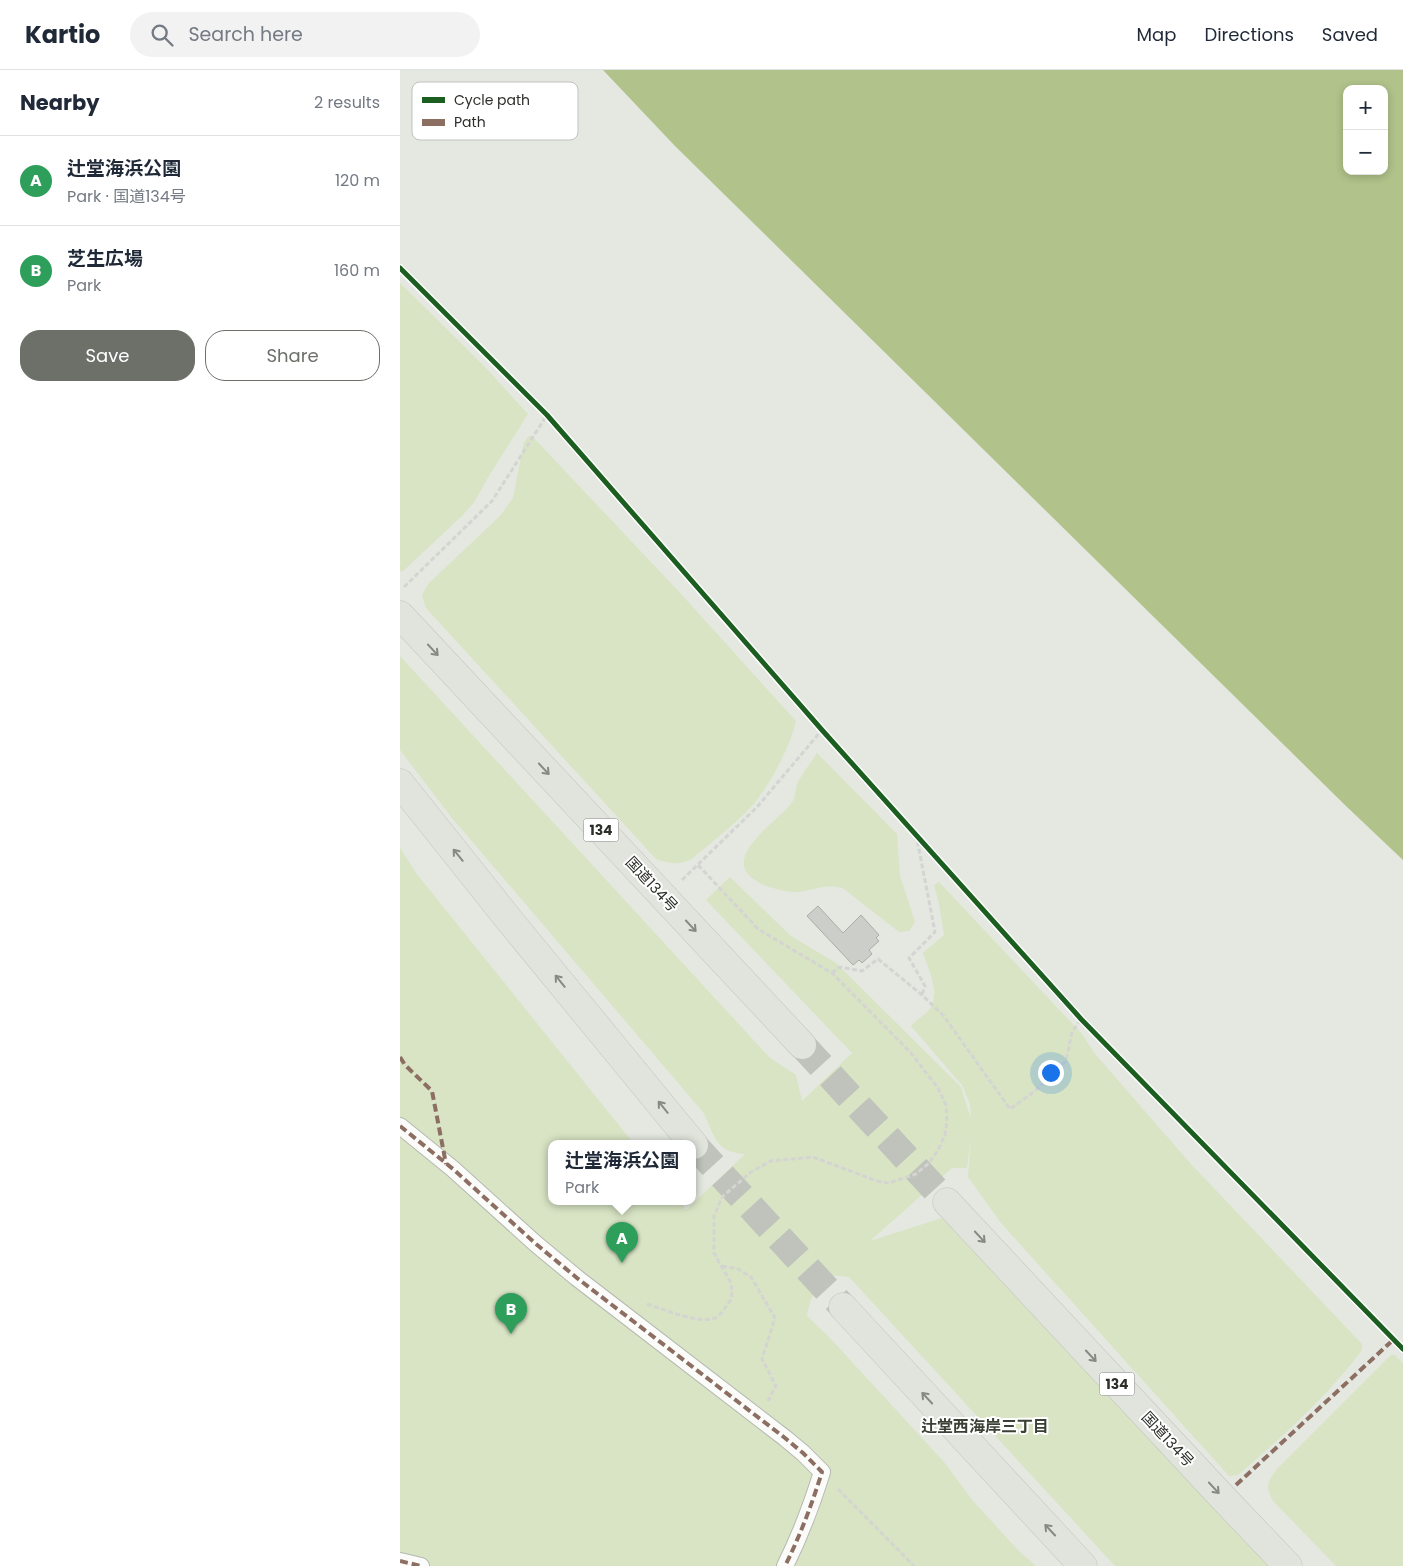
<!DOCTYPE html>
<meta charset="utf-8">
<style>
:root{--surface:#fff;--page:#f2f2f3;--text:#1f2937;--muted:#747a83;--line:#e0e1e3;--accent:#6d7069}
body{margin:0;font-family:Poppins,"Noto Sans JP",sans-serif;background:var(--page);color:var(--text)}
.controls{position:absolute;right:15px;top:15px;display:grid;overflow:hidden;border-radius:10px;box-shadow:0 2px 8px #0003}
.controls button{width:45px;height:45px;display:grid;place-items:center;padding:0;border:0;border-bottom:1px solid var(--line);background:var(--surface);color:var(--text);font:25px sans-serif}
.you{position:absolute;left:650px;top:1002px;width:18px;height:18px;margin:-12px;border:4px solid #fff;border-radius:50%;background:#1a73e8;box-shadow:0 0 0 8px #1a73e833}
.badge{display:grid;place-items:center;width:32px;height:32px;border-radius:50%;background:var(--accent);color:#fff;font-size:16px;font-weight:700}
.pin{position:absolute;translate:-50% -41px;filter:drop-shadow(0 1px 2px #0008)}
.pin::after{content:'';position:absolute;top:26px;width:18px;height:15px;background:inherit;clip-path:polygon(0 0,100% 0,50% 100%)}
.popup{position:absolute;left:148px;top:1070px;width:148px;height:65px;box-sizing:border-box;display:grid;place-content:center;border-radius:10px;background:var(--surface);filter:drop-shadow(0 1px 4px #0005);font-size:16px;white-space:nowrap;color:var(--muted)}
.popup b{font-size:19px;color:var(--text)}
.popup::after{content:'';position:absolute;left:50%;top:100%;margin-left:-10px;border:10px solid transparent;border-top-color:var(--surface)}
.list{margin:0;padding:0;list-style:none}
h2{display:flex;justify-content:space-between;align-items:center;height:65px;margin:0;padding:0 20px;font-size:21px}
h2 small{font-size:16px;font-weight:400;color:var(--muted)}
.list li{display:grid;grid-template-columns:32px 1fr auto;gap:15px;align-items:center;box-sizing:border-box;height:90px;padding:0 20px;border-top:1px solid var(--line)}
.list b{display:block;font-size:19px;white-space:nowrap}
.list p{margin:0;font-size:16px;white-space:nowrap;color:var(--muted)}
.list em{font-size:16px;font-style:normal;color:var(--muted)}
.actions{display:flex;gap:10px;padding:15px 20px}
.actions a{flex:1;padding:11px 0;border:1px solid var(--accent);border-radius:20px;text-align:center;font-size:18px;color:var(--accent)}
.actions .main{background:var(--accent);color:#fff}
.icon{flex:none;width:28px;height:28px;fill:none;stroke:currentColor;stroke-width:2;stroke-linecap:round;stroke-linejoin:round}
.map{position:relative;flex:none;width:1003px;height:1496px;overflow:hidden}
header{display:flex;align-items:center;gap:30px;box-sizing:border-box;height:70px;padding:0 25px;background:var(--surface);border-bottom:1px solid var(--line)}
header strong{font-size:24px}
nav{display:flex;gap:28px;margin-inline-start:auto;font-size:18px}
.search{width:350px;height:45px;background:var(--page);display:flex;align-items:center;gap:12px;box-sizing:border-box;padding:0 18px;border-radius:28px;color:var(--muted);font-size:19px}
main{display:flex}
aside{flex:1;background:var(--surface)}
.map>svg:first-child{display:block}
</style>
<header>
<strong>Kartio</strong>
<div class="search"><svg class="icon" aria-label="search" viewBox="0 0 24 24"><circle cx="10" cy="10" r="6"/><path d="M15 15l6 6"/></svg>Search here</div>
<nav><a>Map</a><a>Directions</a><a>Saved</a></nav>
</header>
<main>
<aside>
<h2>Nearby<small>2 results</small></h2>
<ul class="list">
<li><span class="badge" style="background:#2e9e5b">A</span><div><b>辻堂海浜公園</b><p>Park · 国道134号</p></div><em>120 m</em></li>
<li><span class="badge" style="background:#2e9e5b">B</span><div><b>芝生広場</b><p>Park</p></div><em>160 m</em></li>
</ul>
<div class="actions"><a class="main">Save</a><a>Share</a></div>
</aside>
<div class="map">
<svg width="1003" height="1496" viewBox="0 0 1003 1496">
<rect width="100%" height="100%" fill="#e4e8e0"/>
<g fill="#d8e4c4">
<path d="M0,213L85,297L128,344L87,409L75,431L63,445L2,502L0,500Z"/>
<path d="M129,366H132L282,525L396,651C389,679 370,716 350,738C333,756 311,772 292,789C279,795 270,794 256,789L26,538L22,525L28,514L100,446L113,428L124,372Z"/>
<path d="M0,586L370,988L396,1005L402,1031L452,983L306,830L330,807L391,866L436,893L561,1017L571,1049L570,1034L562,1015L511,956C516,949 527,945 531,937C540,921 528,899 523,883L544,865L539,834L534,815L539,812L682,964L695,984L790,1093L962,1274V1280C927,1327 882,1367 838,1405L829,1406L601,1153L568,1107L571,1068L567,1098H552L470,1171L542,1148L870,1496H715L449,1207C445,1207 438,1205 434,1206C415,1210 410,1231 407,1246L429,1267L544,1392L573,1431L619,1481L636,1496H0V778L16,803L234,1074H152V1132H283L284,1139H287L345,1084C315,1082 315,1066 303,1042L52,748L0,680Z"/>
<path d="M417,683L497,764L500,806L515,852L509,861L499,862L444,819C427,811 410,823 392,822C376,820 361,816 350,806C326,784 378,750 391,734C396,728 395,719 398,712C403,702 411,693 417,683Z"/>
<path d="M991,1285H995L1003,1293V1496H936L873,1431C865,1415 867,1413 877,1399Z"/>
</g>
<path fill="#b1c28a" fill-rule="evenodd" d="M203,0H1003V790L947,737L275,76ZM947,19H984V101H947Z"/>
<path fill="#cccfc9" stroke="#aaada7" d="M418,836L443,863L461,845L479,865L476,868L479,871L469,880L472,884L462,893L459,890L453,895L407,846Z"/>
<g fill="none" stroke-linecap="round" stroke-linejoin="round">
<g stroke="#bfc3bb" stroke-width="28" stroke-dasharray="28 14" stroke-linecap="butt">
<path d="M402,975L547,1132"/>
<path d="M294,1075L443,1237"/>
</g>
<defs>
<g id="pedestrian">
<path d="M0,1056L53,1099L136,1174L177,1208L385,1368L403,1383L422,1402C412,1434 400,1466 385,1496"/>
<path d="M0,1491L21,1496"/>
</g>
<g id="trunk">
<path d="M0,545L402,975"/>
<path d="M0,713L110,851L294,1075"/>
<path d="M547,1132L826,1431L888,1496"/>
<path d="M443,1237L683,1496"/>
</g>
</defs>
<use href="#pedestrian" stroke="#b5b8b2" stroke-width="18"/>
<use href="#trunk" stroke="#c3c5c1" stroke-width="29"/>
<g stroke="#d4d4d2" stroke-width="3" stroke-dasharray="5 2.5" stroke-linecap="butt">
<path d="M4,517L92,431L147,345"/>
<path d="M516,764L535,862L509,888L525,916L522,925"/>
<path d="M282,810L357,737L422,660"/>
<path d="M432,903L439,897L462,901L478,889L522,925L543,945L610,1039L635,1021L666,991L672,962L681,949"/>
<path d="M322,1196L338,1199L351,1207L375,1248L362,1289L376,1316L368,1331"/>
<path d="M247,1234C264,1239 301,1256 317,1247C323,1243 328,1233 332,1228L331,1213L314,1183V1146L322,1127L351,1102L371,1091L413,1087L477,1111L489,1113L516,1104L529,1093L538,1080L545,1065L547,1051L546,1035L538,1018L511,983L432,903L358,859L298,795"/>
<path d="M438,1419L514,1496"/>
</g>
<use href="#pedestrian" stroke="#fbfcfa" stroke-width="16"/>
<use href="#trunk" stroke="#e1e4dc" stroke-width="28"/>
<g stroke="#8d6e63" stroke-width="4" stroke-dasharray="8 4" stroke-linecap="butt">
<path d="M0,987L5,995L32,1021L46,1094"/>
<path d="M0,1056L53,1099L136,1174L177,1208L385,1368L403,1383L422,1402C412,1434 400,1466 385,1496"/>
<path d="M836,1415L993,1270"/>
<path d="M0,1491L21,1496"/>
</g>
<defs>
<path id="cycleway" d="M0,198L147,345L422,660L681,949L1003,1279"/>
</defs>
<use href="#cycleway" stroke="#fff" stroke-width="8"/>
<use href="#cycleway" stroke="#1b5e20" stroke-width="5"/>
</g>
<defs><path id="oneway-shaft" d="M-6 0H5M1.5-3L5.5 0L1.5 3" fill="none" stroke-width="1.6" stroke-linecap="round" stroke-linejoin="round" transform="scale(1.25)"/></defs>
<g stroke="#878a82">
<use href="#oneway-shaft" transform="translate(33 580) rotate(47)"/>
<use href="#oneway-shaft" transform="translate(144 699) rotate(47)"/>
<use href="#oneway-shaft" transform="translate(58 785) rotate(-129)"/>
<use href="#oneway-shaft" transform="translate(291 856) rotate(47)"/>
<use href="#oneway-shaft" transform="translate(160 911) rotate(-129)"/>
<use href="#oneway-shaft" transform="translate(263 1037) rotate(-129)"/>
<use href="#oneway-shaft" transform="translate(580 1167) rotate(47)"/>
<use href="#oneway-shaft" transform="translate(691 1286) rotate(47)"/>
<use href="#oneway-shaft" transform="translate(527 1328) rotate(-133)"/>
<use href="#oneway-shaft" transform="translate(814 1418) rotate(47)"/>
<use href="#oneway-shaft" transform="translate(650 1460) rotate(-133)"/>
</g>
<g text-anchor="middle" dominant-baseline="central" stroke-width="4" stroke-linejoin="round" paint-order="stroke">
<g fill="#fff" stroke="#6c6d69" stroke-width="1">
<rect x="183.5" y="748.5" width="35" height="23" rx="4"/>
<rect x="699.5" y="1302.5" width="35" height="23" rx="4"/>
</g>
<g font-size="14" font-weight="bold" fill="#2d2f29">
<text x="201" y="760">134</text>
<text x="717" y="1314">134</text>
</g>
<g font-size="15" fill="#2d2f29" stroke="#fff">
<text transform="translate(252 814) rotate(47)">国道134号</text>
<text transform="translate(768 1369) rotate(47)">国道134号</text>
</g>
<g font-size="16" font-weight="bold" fill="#3b4034" stroke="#fff">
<text x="585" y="1356">辻堂西海岸三丁目</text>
</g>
</g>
<rect x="12" y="12" width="166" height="58" rx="8" fill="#fff" stroke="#c0c1bf" stroke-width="1"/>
<rect x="22" y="27" width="23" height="6" fill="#1b5e20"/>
<rect x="22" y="49" width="23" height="7" fill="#8d6e63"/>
<g font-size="14" fill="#2d2f29">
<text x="54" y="35">Cycle path</text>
<text x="54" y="57">Path</text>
</g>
</svg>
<div class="controls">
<button>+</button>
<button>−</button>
</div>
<div class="you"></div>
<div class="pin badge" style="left:222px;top:1193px;background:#2e9e5b">A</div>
<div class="popup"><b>辻堂海浜公園</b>Park</div>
<div class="pin badge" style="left:111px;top:1264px;background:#2e9e5b">B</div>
</div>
</main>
